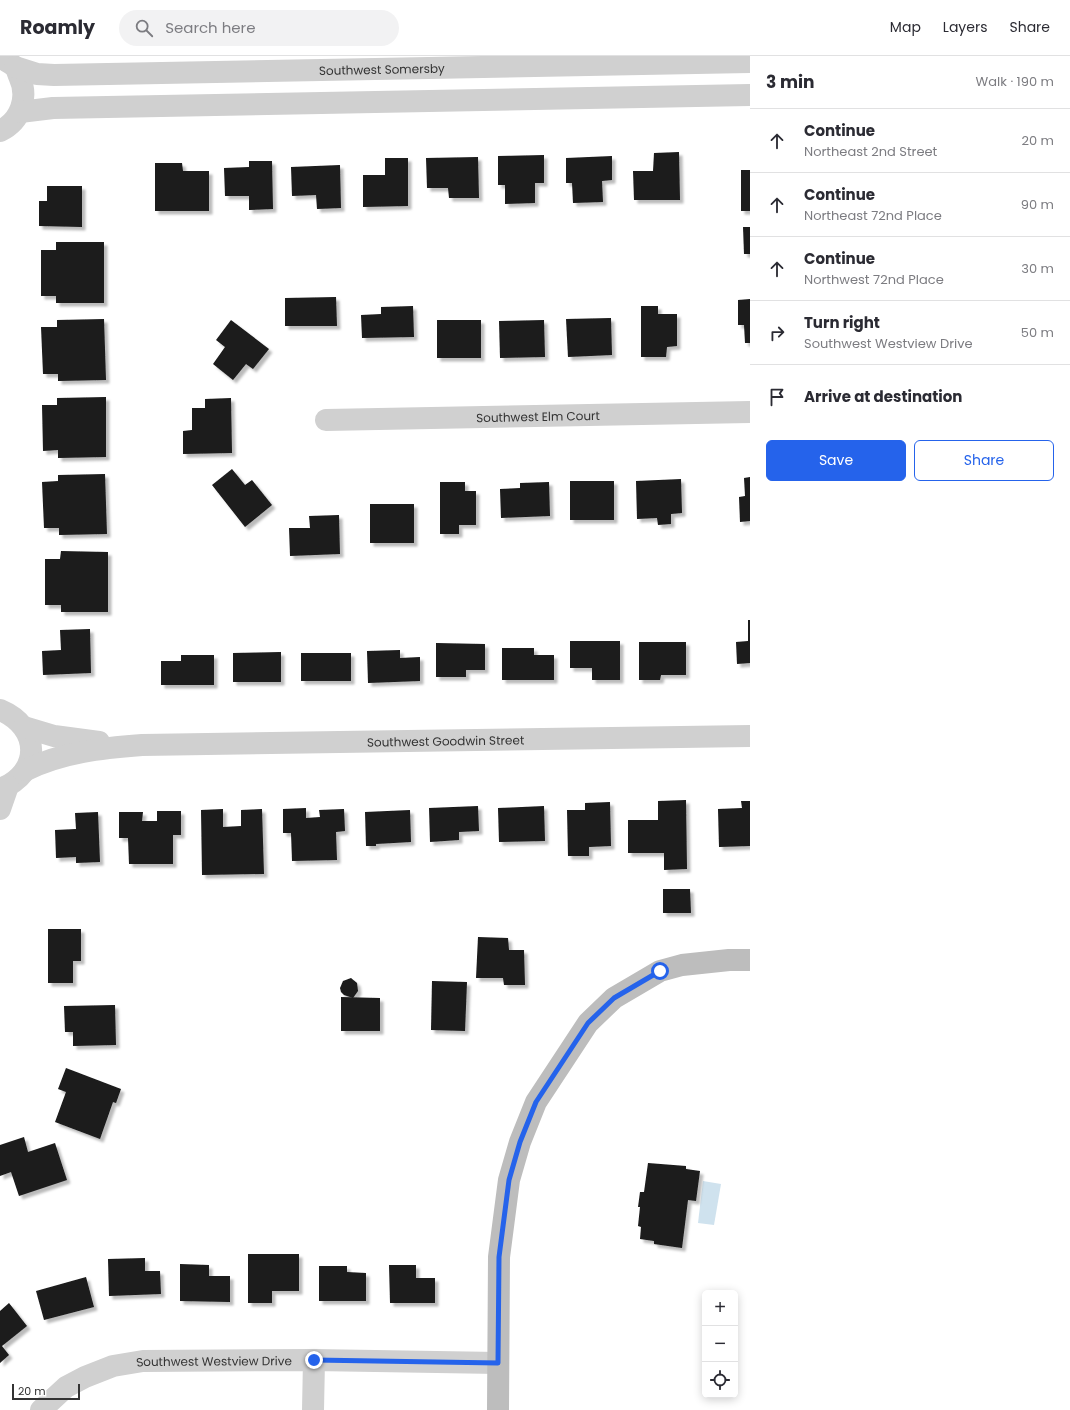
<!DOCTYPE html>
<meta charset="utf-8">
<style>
:root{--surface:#fff;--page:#f2f2f3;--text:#2b2b33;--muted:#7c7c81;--line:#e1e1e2;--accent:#2563eb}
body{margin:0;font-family:Poppins,sans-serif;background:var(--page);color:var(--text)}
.controls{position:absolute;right:12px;bottom:12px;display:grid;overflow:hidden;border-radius:6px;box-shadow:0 2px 10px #0003}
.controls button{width:36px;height:36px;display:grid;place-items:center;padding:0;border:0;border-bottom:1px solid var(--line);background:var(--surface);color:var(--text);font:20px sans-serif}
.scale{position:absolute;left:12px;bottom:10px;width:68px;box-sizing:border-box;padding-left:4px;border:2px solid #333;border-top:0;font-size:11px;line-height:14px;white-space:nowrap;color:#333;-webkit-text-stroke:3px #fff;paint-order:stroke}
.stop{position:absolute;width:12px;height:12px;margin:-9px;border:3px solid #2563eb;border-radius:50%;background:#fff}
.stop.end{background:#2563eb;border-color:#fff;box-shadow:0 1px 4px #0008}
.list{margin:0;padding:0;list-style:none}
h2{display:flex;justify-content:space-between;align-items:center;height:52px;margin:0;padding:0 16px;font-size:17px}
h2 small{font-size:13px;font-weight:400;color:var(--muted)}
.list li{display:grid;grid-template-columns:26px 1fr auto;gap:12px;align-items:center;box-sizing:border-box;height:64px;padding:0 16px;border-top:1px solid var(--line)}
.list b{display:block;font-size:15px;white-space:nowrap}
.list p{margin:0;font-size:13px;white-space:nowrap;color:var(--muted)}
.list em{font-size:13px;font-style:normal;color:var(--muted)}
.actions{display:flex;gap:8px;padding:12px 16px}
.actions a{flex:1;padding:9px 0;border:1px solid var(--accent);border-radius:6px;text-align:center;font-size:14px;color:var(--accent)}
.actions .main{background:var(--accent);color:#fff}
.icon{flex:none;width:22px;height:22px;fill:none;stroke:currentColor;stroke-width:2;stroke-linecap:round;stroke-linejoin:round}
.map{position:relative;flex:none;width:750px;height:1354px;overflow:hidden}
header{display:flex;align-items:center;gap:24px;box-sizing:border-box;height:56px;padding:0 20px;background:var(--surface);border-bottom:1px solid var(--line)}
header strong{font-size:19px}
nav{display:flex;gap:22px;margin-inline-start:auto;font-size:14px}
.search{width:280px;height:36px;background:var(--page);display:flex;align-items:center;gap:10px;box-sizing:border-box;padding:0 14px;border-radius:22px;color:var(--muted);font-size:15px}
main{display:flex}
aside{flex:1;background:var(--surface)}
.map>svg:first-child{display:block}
</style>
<header>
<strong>Roamly</strong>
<div class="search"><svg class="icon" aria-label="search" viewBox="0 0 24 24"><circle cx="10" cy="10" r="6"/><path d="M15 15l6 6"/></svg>Search here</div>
<nav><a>Map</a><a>Layers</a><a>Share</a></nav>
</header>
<main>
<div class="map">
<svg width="750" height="1354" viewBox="0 0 750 1354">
<defs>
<filter id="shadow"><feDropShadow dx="3.5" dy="3.5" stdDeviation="1" flood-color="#0004"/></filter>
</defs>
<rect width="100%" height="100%" fill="#fff"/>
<path fill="#cfe2ee" d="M703,1125L721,1128L714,1169L698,1167Z"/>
<g fill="#1a1a1a" filter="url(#shadow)">
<path d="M679,96L680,144H634L633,115H653L654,97Z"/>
<path d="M544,99V127H535V147L505,148V129H498V100Z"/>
<path d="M612,100V124L602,125L603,146L573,147L572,127H566V102Z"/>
<path d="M478,101L479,142H449L448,132H427L426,102Z"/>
<path d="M385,102H408V150L363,151V119H385Z"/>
<path d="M249,105H272L273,153L249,154V140H225L224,112L249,111Z"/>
<path d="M155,107H182L183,115H209V155H155Z"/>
<path d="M340,109L341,152L317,153L316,139L292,140L291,111Z"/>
<rect x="741" y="114" width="9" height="41"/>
<path d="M47,130H82V171L39,170V145H47Z"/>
<path d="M743,171H750V198H744Z"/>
<path d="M56,186H104V247H56V240H41V194H56Z"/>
<path d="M336,241L337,270H285V242Z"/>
<path d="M750,243V287H745L744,269H738V244Z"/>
<path d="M413,250L414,281L362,282L361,259L381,258V251Z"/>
<path d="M641,250H658V258H677V290L667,291L666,301H641Z"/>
<path d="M611,262L612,299L568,301L566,263Z"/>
<path d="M104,263L106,324L58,325V318H43L41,271H57V264Z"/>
<path d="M231,264L269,293L253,313L246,308L233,324L213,308L225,291L216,284Z"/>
<rect x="437" y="264" width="44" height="38"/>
<path d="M544,264L545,301L500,302L499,265Z"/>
<path d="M106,341V401L58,402V394L43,395L42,349H57V342Z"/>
<path d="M231,342L232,397L183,398V375L192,374V352H205V343Z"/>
<path d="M232,413L245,429L252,424L272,449L245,471L212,429Z"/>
<path d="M105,418L107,478L59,479V472H44L42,426L58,425V419Z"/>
<path d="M750,421V465L740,466L739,441L745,440L744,422Z"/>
<path d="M681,423L682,457L671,458V468L658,469L657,462L637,463L636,425Z"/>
<rect x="570" y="425" width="44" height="39"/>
<path d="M440,426H465V435H476V469H459V478H440Z"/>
<path d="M549,426L550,460L501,462L500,433L520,432V427Z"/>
<rect x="370" y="448" width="44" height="39"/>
<path d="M339,459L340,498L290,500L289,472H310L309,460Z"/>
<path d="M61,495L108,496V556H61V549H45V503H60Z"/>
<path d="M748,564H750V607L737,608L736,586L748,585Z"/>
<path d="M90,573L91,617L43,619L42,595L61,594L60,574Z"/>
<path d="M570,585H620V624H592V612H570Z"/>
<path d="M639,586H686V619H661L660,624H639Z"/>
<path d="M436,587L485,588V614H466V621H436Z"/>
<path d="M502,592H534V599H554V624H502Z"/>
<path d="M400,594V602L420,601V625L368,627L367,595Z"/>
<path d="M281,596V626H233V597Z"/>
<rect x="301" y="597" width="50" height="28"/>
<path d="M181,599H214V629H161V605H181Z"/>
<path d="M686,744L687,813L664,814V797H628V764H658V745Z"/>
<path d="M741,745H750V790L719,791L718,753L742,752Z"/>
<path d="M610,746L611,790L589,791V800H568L567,754H585V747Z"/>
<path d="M478,750L479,775L459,776V784L430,786L429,752Z"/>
<path d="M544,750L545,785L499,786L498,752Z"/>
<path d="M306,752V762L320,761L319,754L344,753L345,775L336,776L337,804L292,805L291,777H283V753Z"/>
<path d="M223,753V771L241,770V754L262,753L264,818L202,819L201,754Z"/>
<path d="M410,754L411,786L376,788V790H366L365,756Z"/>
<path d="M157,755H181V779H173V808H129L128,782H119V756H143L142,765H157Z"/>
<path d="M98,756L100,806L76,807V801L56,802L55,774L76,773L75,757Z"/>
<path d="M663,833H690L691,857H663Z"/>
<path d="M48,873H81V905H73V927H48Z"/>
<path d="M478,881L508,882L509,894H524L525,929H504L503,922H476Z"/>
<path d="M351,922L357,927L358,935L353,942L344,939L341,936L340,932L343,925Z"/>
<path d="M432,925L467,926L465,975L431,974Z"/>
<path d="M341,941L380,942V975H341Z"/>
<path d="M115,949L116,989L73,990V976H65L64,950Z"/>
<path d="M66,1012L121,1033L116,1047L113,1046L100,1083L55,1066L66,1036L58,1033Z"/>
<path d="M24,1081L28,1096L55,1087L67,1124L19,1140L11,1116L0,1120V1089Z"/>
<path d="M648,1107L686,1110V1113L700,1115L696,1145L688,1144L682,1192L654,1188V1185L640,1183L641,1171L638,1170L640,1151H638L640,1136H644Z"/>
<path d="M248,1198H299V1235H272V1247H248Z"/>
<path d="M145,1202V1215H160L161,1238L109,1240L108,1203Z"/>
<path d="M180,1208L209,1209V1220H230V1246L180,1245Z"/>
<path d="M389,1209H416V1222H435V1247H390Z"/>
<path d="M319,1210H347V1216L366,1217V1245H319Z"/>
<path d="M86,1221L94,1251L44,1264L36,1235Z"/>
<path d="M9,1247L27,1270L2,1290L9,1299L0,1307V1255Z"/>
</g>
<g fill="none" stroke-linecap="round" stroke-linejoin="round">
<g stroke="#d0d0d0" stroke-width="22">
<path d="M0,1C4,4 14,9 15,11C17,13 18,18 19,20C29,41 21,65 0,75"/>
<path id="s1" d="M15,11L37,18L54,19L750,6"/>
<path d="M20,56L53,52L750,39"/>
<path id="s2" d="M326,364L750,356"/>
<path d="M0,654C41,671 42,717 0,733"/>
<path d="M24,671L54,680L99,686"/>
<path id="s3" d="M26,714C63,696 102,692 142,689L750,680"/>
<path d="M0,753L8,730"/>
<path id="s4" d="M41,1354L66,1331L85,1321L113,1310L143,1305L314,1304L498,1307"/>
<path d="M313,1354L314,1304"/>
</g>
<path stroke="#bdbdbd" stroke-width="22" d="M498,1354L499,1201L509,1124L520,1086L536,1046L588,967L614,942L660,915L682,909L729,904H750"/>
</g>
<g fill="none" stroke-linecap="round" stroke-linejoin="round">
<path stroke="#2563eb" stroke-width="5" d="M314,1304L498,1307L499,1201L509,1124L520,1086L536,1046L588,967L614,942L660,915"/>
</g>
<g text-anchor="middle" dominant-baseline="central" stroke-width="4" stroke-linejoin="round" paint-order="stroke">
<g font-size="12" fill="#333" stroke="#fff">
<text stroke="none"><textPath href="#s1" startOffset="368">Southwest Somersby</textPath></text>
<text stroke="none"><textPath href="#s2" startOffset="212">Southwest Elm Court</textPath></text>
<text stroke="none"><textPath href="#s3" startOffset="423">Southwest Goodwin Street</textPath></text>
<text stroke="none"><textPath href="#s4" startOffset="187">Southwest Westview Drive</textPath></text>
</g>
</g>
</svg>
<div class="controls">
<button>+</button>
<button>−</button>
<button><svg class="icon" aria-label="locate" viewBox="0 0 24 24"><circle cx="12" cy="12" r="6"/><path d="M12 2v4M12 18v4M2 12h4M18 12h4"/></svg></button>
</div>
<div class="scale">20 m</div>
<div class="stop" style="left:660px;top:915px"></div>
<div class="stop end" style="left:314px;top:1304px"></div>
</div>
<aside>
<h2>3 min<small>Walk · 190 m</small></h2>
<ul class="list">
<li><svg class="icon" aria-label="ahead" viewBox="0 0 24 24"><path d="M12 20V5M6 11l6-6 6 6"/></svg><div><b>Continue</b><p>Northeast 2nd Street</p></div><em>20 m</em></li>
<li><svg class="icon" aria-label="ahead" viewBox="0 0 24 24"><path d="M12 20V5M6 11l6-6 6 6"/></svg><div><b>Continue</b><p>Northeast 72nd Place</p></div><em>90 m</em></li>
<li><svg class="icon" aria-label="ahead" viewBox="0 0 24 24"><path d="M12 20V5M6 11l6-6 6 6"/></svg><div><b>Continue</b><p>Northwest 72nd Place</p></div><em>30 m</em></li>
<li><svg class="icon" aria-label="right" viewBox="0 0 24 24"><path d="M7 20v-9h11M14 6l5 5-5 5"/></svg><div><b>Turn right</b><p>Southwest Westview Drive</p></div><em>50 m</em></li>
<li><svg class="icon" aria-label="arrive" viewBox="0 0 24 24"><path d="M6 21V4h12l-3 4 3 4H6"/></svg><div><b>Arrive at destination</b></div></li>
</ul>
<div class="actions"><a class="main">Save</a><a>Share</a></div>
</aside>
</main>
